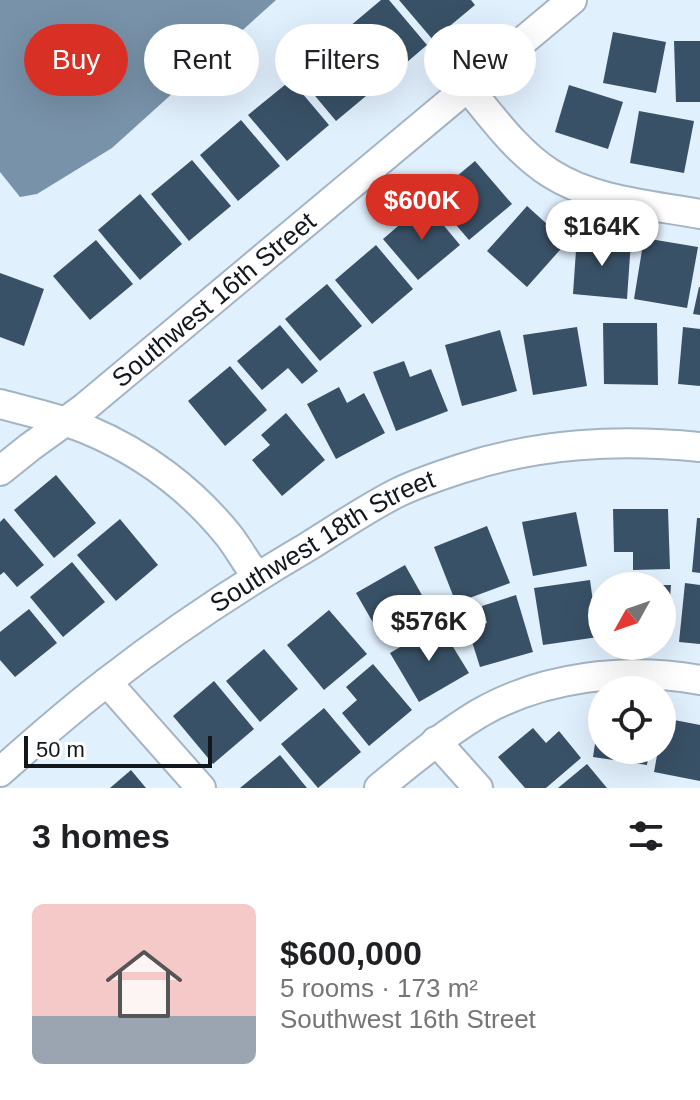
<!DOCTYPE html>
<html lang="en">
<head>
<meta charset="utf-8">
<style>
	body { margin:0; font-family:Helvetica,sans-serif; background:#f2f2f2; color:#202124; height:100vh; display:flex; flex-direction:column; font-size:30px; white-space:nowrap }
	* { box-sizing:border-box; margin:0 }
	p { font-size:26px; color:#757577 }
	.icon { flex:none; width:44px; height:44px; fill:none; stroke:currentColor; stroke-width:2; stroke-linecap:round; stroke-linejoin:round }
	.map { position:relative; height:788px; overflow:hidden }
	.drawer { display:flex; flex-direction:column; background:#fff; flex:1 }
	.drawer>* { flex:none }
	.banner { position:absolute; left:24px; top:24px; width:652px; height:72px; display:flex; gap:16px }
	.needle { width:52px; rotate:230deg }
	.fabs { position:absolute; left:588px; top:572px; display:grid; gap:16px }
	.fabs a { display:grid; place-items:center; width:88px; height:88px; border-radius:50%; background:#fff; box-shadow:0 8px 32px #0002; font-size:40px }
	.scale { position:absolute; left:24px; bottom:20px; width:188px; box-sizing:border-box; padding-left:8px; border:4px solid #11171d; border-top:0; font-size:22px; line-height:28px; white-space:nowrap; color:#11171d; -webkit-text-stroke:6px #fff; paint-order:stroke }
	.price { position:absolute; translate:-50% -68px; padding:0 18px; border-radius:28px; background:#fff; color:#222; font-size:26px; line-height:52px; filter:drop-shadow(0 2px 4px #0008) }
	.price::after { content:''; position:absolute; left:50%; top:48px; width:24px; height:18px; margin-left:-12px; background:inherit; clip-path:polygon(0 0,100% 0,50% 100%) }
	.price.on { background:#d93025; color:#fff }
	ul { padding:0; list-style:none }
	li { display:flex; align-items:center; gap:24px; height:200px; padding:0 32px }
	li+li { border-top:2px solid #e0e0e0 }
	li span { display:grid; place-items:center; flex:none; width:224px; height:160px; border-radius:12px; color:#555 }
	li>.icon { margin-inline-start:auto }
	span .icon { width:96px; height:96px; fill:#fffc; stroke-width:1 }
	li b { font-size:34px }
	h2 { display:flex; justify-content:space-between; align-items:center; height:96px; padding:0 32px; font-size:34px }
	.pill { padding:0 28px; border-radius:36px; background:#fff; box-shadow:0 8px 32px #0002; font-size:28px; line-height:72px }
	.pill.on { background:#d93025; color:#fff }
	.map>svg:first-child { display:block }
	.water { fill:#7892a9 }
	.building { fill:#395166 }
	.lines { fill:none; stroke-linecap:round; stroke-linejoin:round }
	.minor-casing { stroke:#a3b4c4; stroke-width:32 }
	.minor { stroke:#fff; stroke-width:28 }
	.labels { text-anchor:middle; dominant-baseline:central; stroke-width:8; stroke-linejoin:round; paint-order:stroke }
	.street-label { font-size:26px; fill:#11171d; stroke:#fff }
</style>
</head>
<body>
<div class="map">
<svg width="700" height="788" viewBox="0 0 700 788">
	<rect width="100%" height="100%" fill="#e1f0fd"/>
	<path class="water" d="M 0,0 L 276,0 L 112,148 L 37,194 L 20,197 L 0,172 Z"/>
	<g class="building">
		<path d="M 381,0 L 389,0 L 427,45 L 385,81 L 343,32 Z"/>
		<path d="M 399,0 L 471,0 L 475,5 L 433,40 Z"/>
		<path d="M 613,32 L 666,42 L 656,93 L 603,83 Z"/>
		<path d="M 674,41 L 700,41 L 700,102 L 676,102 Z"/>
		<path d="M 323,50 L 335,64 L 350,51 L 378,86 L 336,121 L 296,73 Z"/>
		<path d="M 291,80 L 329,125 L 287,161 L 248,115 Z"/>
		<path d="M 569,85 L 623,102 L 608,149 L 555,132 Z"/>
		<path d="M 639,111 L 694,121 L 684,173 L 630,163 Z"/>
		<path d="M 241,120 L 280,166 L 238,201 L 200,155 Z"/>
		<path d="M 192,160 L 231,206 L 189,241 L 151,194 Z"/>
		<path d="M 475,161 L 512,204 L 469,240 L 432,197 Z"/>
		<path d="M 140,194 L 182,244 L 140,280 L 98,230 Z"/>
		<path d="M 425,203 L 460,245 L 418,280 L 383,239 Z"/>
		<path d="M 527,206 L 567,242 L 527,287 L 487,251 Z"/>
		<path d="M 577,236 L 631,241 L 627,299 L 573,294 Z"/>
		<path d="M 644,238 L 698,247 L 687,308 L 634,299 Z"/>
		<path d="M 96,240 L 133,284 L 90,320 L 53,276 Z"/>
		<path d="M 376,245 L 413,289 L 372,324 L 335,280 Z"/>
		<path d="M 0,273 L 44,289 L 24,346 L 0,337 Z"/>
		<path d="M 327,284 L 362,326 L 320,361 L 285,319 Z"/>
		<path d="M 699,287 L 700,287 L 700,315 L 693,314 Z"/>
		<path d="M 603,323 L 657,323 L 658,385 L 604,384 Z"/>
		<path d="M 280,325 L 318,371 L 302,384 L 288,368 L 262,390 L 237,361 Z"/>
		<path d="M 577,327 L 587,386 L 533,395 L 523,335 Z"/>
		<path d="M 683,327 L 700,329 L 700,386 L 678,384 Z"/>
		<path d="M 500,330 L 517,391 L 462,406 L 445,345 Z"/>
		<path d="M 404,361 L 410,377 L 431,369 L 448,411 L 396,431 L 373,372 Z"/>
		<path d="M 230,366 L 267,410 L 225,446 L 188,401 Z"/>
		<path d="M 339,387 L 347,403 L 364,393 L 385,433 L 336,459 L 307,404 Z"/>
		<path d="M 286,413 L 325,460 L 282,496 L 252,460 L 270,445 L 261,435 Z"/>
		<path d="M 56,475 L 96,523 L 54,558 L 14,510 Z"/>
		<path d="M 613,509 L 668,509 L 670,569 L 633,570 L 633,552 L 614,552 Z"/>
		<path d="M 576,512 L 587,566 L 533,576 L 522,522 Z"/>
		<path d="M 4,518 L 44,565 L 17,587 L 4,572 L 0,575 L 0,522 Z"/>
		<path d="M 697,518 L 700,518 L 700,573 L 692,572 Z"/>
		<path d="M 120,519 L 158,565 L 116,601 L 77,555 Z"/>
		<path d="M 487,526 L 510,583 L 456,603 L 434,547 Z"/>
		<path d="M 72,562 L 105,602 L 63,637 L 30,597 Z"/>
		<path d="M 405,565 L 432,613 L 383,640 L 356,593 Z"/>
		<path d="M 590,580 L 598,637 L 543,645 L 534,588 Z"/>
		<path d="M 616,581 L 652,584 L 652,586 L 616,586 Z"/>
		<path d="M 685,583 L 700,585 L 700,644 L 679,642 Z"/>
		<path d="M 662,585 L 671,585 L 667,638 L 662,638 Z"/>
		<path d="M 516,595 L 533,652 L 480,667 L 468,629 L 487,623 L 482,606 Z"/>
		<path d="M 29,609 L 57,643 L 15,677 L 0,660 L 0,632 Z"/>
		<path d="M 329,610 L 367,654 L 324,690 L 287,645 Z"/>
		<path d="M 439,624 L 469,673 L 419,702 L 390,653 Z"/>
		<path d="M 264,649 L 298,689 L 260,722 L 226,681 Z"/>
		<path d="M 373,664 L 412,710 L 369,746 L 342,713 L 357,700 L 346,687 Z"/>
		<path d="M 214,681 L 254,729 L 213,764 L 173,716 Z"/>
		<path d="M 324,708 L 361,752 L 318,788 L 281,744 Z"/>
		<path d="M 600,711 L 602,711 L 602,750 L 649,750 L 647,765 L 593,757 Z"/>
		<path d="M 664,718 L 700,725 L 700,781 L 654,772 L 658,750 L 662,750 L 662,729 Z"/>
		<path d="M 533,728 L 546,743 L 559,731 L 581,758 L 546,788 L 525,788 L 498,757 Z"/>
		<path d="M 280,755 L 307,788 L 240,788 Z"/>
		<path d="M 587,764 L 607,788 L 558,788 Z"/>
		<path d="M 131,770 L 146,788 L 110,788 Z"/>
	</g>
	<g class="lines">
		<g class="minor-casing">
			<g id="minor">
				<path d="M 468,88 C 493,118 517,152 550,173 C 593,201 651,205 700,214"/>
				<path d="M 0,404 C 29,412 60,418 88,430 C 143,453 192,490 229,536 C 239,549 247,564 257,577"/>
				<path id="s1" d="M 0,471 L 30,447 L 84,408 L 572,0"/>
				<path d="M 107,682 L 201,788"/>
				<path d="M 436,741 L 478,788"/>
				<path id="s2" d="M 0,772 C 35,741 70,710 107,682 C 171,632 239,587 309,546 C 338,528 367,508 397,493 C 417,483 439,476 460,469 C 539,443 618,439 700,447"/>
				<path d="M 379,788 C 411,761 442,736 478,714 C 543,676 626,667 700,680"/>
			</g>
		</g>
		<use href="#minor" class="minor"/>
	</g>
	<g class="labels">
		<g class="street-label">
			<text stroke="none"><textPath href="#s1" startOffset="274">Southwest 16th Street</textPath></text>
			<text stroke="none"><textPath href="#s2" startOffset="398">Southwest 18th Street</textPath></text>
		</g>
	</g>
</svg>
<div class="fabs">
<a><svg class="needle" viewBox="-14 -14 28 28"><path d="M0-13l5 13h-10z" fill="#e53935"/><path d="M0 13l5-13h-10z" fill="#757577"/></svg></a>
<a><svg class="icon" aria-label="locate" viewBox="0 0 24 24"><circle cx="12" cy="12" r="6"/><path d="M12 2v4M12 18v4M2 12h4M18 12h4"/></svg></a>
</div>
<div class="scale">50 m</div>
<b class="price on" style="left:422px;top:242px">$600K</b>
<b class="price" style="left:602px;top:268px">$164K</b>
<b class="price" style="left:429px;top:663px">$576K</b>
<div class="banner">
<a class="pill on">Buy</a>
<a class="pill">Rent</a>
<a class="pill">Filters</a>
<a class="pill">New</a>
</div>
</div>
<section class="drawer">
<h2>3 homes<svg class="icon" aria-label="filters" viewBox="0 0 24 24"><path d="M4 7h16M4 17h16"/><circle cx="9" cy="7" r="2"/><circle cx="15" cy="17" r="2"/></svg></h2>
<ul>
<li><span style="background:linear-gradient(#f6c9c9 70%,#9aa5b1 0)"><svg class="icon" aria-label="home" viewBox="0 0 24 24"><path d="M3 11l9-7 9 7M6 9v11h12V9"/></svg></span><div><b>$600,000</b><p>5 rooms · 173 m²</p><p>Southwest 16th Street</p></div></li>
</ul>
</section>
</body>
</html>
